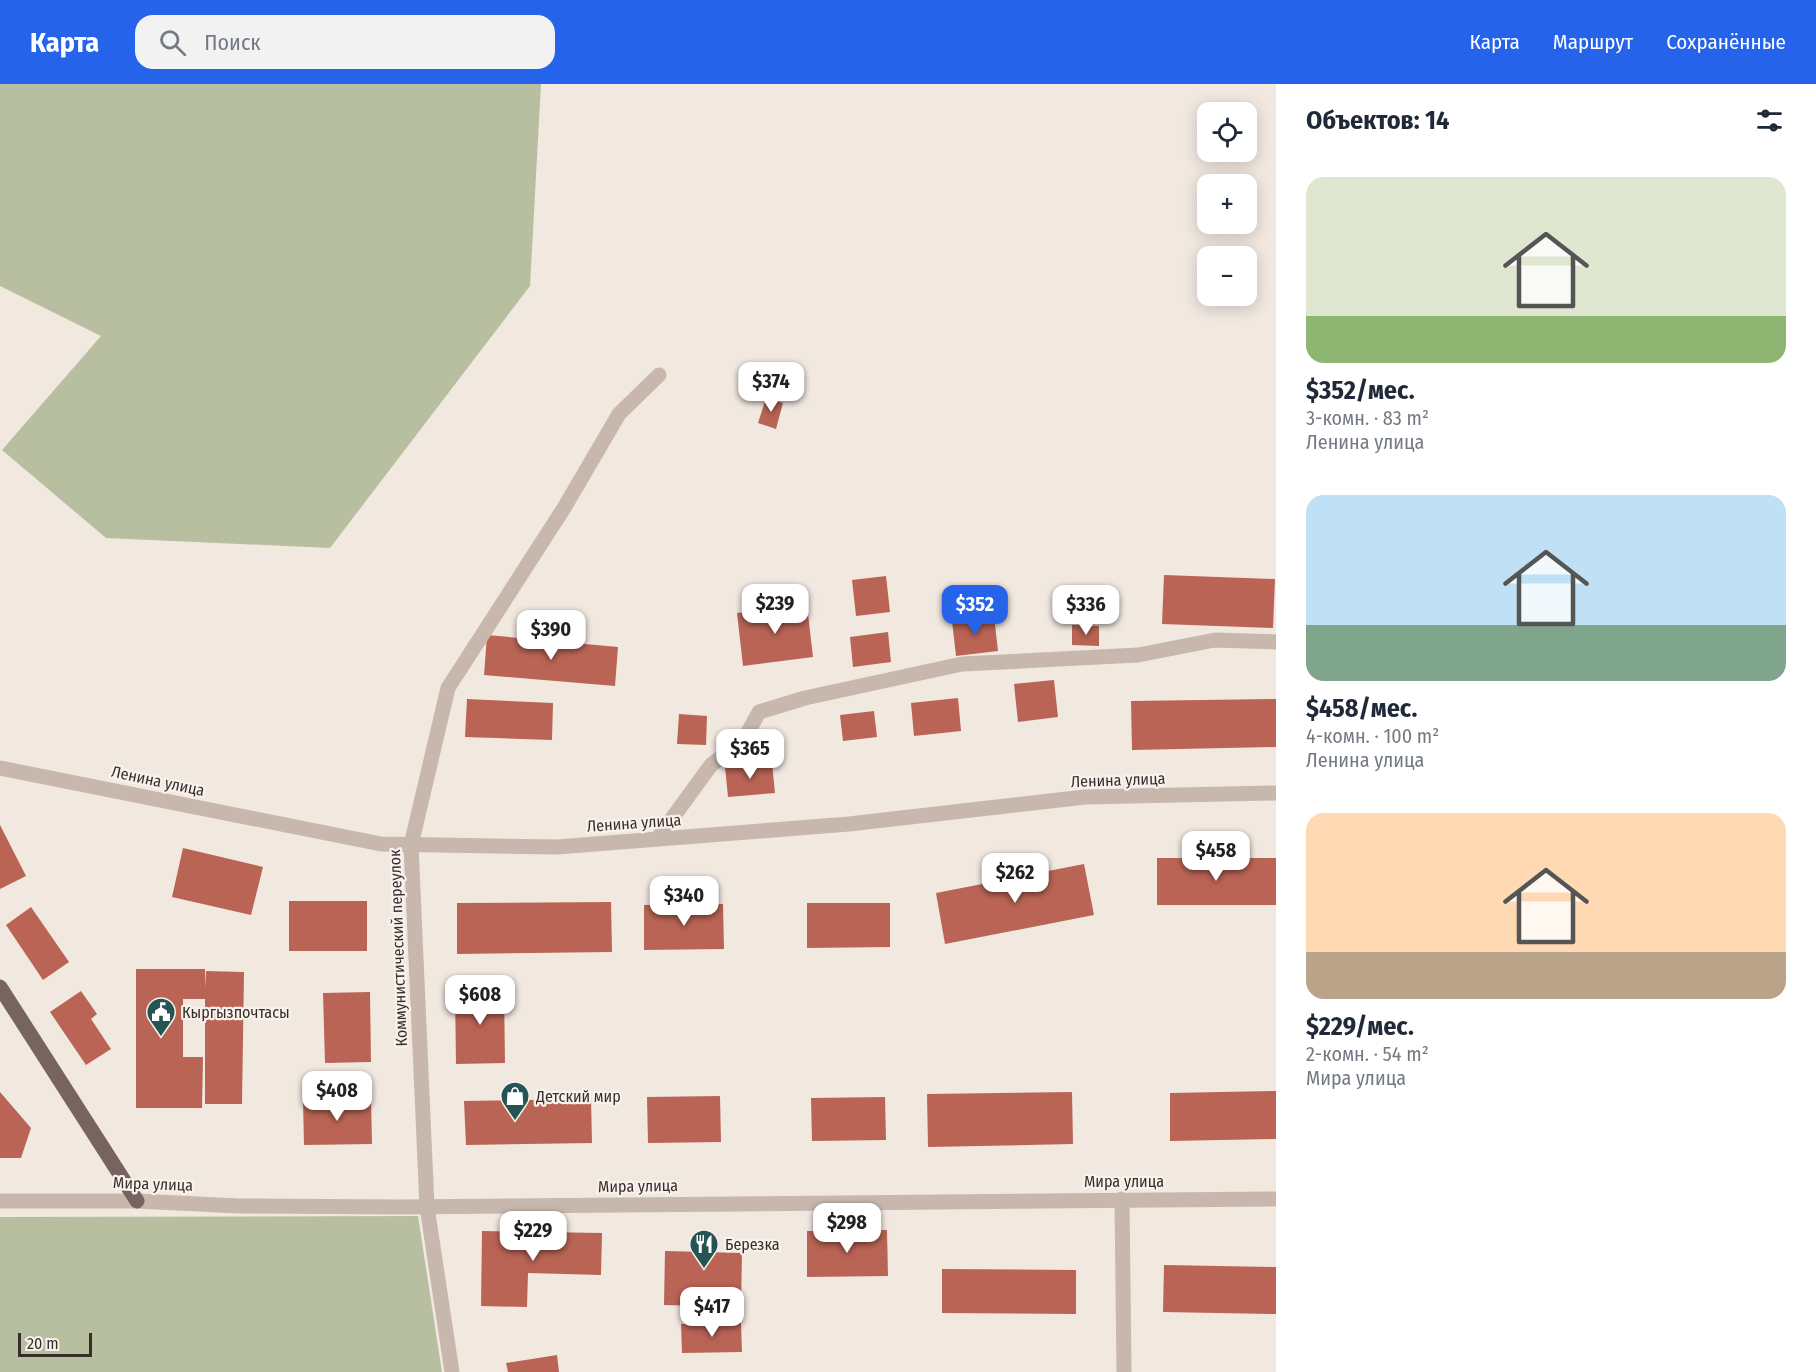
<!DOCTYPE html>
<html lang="ru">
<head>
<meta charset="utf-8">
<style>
	body { margin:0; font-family:"Fira Sans Condensed",sans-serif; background:#f2f2f3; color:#1f2937; height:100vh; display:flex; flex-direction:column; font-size:22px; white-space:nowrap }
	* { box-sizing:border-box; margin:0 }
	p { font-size:20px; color:#747a83 }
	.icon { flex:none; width:33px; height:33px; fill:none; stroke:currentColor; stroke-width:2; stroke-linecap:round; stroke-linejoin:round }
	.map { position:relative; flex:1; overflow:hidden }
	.sheet { display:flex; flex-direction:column; background:#fff; width:540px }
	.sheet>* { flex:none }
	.tools { position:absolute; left:1197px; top:18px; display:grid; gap:12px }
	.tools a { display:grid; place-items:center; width:60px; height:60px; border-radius:12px; background:#fff; box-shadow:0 3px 15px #0003; font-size:30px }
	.scale { position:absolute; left:18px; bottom:15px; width:74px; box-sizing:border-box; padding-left:6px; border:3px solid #372e2b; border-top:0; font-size:16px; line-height:21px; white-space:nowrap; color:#372e2b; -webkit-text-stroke:4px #f9f2ec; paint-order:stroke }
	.price { position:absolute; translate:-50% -51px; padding:0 14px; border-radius:12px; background:#fff; color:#222; font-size:20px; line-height:39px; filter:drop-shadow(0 2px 3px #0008) }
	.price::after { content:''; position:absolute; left:50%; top:36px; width:18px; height:14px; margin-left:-9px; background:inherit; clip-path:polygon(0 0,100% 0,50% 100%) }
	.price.on { background:#2563eb; color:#fff }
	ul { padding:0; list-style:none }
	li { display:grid; align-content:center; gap:12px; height:318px; padding:0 30px }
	li span { display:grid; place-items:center; height:186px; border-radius:18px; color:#555 }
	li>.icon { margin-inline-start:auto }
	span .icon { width:108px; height:108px; fill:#fffc; stroke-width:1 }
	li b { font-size:26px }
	h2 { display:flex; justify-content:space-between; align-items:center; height:72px; padding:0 30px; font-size:26px }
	header { display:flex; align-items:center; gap:36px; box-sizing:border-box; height:84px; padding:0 30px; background:#2563eb; color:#fff }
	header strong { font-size:28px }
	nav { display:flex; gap:33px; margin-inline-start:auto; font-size:21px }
	.search { width:420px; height:54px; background:#f2f2f3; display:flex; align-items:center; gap:15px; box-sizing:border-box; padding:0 21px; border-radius:18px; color:#747a83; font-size:22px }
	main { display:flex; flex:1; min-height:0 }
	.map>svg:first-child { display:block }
	.green { fill:#b8bfa1 }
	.building { fill:#ba6455 }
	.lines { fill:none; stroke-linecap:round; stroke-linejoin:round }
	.minor { stroke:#c8b7ad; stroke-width:15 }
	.major { stroke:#77645e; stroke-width:15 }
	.labels { text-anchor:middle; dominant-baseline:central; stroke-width:4.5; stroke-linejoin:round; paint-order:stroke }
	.street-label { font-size:16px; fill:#372e2b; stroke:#f9f2ec }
	.poi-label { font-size:16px; fill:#372e2b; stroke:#f9f2ec; text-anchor:start }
</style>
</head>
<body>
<header>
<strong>Карта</strong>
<div class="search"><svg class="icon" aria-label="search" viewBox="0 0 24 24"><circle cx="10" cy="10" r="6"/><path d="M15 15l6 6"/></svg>Поиск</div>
<nav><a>Карта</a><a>Маршрут</a><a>Сохранённые</a></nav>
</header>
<main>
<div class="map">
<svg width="1276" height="1288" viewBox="0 0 1276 1288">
	<rect width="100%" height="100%" fill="#f1e8e0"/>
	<g class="green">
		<path d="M 0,0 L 541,0 L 530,202 L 330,464 L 106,454 L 2,366 L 101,252 L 0,202 Z"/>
		<path d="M 418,1132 L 442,1288 L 0,1288 L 0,1133 Z"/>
	</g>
	<g class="building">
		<path d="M 766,314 L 783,319 L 776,345 L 758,339 Z"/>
		<path d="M 1164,491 L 1275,495 L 1273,544 L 1162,540 Z"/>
		<path d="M 886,492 L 890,528 L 856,532 L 852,496 Z"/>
		<path d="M 807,521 L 813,573 L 743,582 L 737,529 Z"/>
		<path d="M 994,532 L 998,567 L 956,572 L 952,537 Z"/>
		<path d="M 1072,541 L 1099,542 L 1099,562 L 1072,561 Z"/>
		<path d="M 888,548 L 891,578 L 853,583 L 850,553 Z"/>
		<path d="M 487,551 L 618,563 L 615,602 L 484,591 Z"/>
		<path d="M 1054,596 L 1058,633 L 1018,638 L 1014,600 Z"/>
		<path d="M 958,614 L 961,647 L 914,652 L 911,619 Z"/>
		<path d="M 467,615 L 553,619 L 552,656 L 465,653 Z"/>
		<path d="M 1276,615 L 1276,663 L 1132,666 L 1131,617 Z"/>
		<path d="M 874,627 L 877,653 L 843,657 L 840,631 Z"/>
		<path d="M 679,630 L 707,632 L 706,661 L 677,660 Z"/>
		<path d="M 772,679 L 775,709 L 728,713 L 725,683 Z"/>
		<path d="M 0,741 L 26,792 L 0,805 Z"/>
		<path d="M 183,764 L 263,783 L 251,831 L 172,813 Z"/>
		<rect x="1157" y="774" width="119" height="47"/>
		<path d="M 1084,780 L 1094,831 L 945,860 L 936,809 Z"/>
		<rect x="289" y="817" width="78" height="50"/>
		<path d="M 611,818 L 612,868 L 457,870 L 457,819 Z"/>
		<path d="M 807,819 L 890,819 L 890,863 L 807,864 Z"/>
		<path d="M 723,820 L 724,865 L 644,866 L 644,821 Z"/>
		<path d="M 31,823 L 69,878 L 43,896 L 6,841 Z"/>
		<path d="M 136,885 L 205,885 L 205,904 L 206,887 L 244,888 L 242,1020 L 205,1020 L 205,915 L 183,915 L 183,973 L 203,973 L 202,1024 L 136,1024 Z"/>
		<path d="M 504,905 L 505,979 L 456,980 L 455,906 Z"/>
		<path d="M 81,907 L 97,930 L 91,935 L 111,965 L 86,981 L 50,928 Z"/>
		<path d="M 370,908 L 371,978 L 325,979 L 323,909 Z"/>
		<path d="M 1276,1007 L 1276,1055 L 1170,1057 L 1170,1009 Z"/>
		<path d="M 0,1008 L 31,1044 L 21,1074 L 0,1074 Z"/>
		<path d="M 1072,1008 L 1073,1060 L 928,1063 L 927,1010 Z"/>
		<path d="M 720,1012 L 721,1058 L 648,1059 L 647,1013 Z"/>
		<path d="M 885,1013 L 886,1056 L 812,1057 L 811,1014 Z"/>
		<path d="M 371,1015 L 372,1060 L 304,1061 L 303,1016 Z"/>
		<path d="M 591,1015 L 592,1059 L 466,1061 L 464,1017 Z"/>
		<path d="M 887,1146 L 888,1192 L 807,1193 L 807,1147 Z"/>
		<path d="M 482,1147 L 602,1149 L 601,1191 L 528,1189 L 527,1223 L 481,1222 Z"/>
		<path d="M 665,1167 L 742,1169 L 741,1223 L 664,1221 Z"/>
		<path d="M 1164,1181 L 1276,1183 L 1276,1230 L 1163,1228 Z"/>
		<path d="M 942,1185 L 1076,1186 L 1076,1230 L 942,1229 Z"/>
		<path d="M 741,1239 L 742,1268 L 682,1269 L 681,1240 Z"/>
		<path d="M 557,1271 L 559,1288 L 508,1288 L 506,1279 Z"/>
	</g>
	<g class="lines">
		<g class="minor">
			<path d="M 0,684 L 381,760 L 557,763 L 849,740 L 1085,713 L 1276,709"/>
			<path d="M 657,755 L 711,681 L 743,657 L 759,628 L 805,614 L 962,580 L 1138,571 L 1215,556 L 1276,558"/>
			<path d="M 1122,1115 L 1124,1288"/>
			<path d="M 0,1117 L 137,1117 L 239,1122 L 400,1123 L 1276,1115"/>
			<path d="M 452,1288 L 427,1123 L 411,761 L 448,604 L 564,424 L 619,330 L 659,291"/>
		</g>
		<path class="major" d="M 0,903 L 137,1117"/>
	</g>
	<defs>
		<g id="civic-pin" transform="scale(1.5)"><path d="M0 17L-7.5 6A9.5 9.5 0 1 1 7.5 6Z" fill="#245554" stroke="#f9f2ec"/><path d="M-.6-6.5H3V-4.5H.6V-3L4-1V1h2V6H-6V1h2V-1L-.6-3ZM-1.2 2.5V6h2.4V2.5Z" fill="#fff"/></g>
		<g id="shop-pin" transform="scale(1.5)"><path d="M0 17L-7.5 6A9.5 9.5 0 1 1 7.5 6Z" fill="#245554" stroke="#f9f2ec"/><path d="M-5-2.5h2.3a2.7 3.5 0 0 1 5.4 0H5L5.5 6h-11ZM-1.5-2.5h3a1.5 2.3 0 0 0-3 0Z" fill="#fff"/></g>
		<g id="restaurant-pin" transform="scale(1.5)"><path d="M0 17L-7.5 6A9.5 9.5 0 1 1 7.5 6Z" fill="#245554" stroke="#f9f2ec"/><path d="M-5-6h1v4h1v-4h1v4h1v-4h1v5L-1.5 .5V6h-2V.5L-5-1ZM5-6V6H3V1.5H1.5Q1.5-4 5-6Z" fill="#fff"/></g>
	</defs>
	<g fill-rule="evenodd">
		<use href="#civic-pin" x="161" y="928"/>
		<use href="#shop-pin" x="515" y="1012"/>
		<use href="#restaurant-pin" x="704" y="1160"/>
	</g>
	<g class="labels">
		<g class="street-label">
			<text transform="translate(1118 696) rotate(-2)">Ленина улица</text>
			<text transform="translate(158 697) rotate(12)">Ленина улица</text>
			<text transform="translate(634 739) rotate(-4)">Ленина улица</text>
			<text transform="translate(398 864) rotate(-92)">Коммунистический переулок</text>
			<text x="1124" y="1097">Мира улица</text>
			<text transform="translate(153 1100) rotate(2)">Мира улица</text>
			<text transform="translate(638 1102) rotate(-1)">Мира улица</text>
		</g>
		<g class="poi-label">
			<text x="182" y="928">Кыргызпочтасы</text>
			<text x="536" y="1012">Детский мир</text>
			<text x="725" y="1160">Березка</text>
		</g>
	</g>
</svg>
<div class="tools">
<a><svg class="icon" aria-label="locate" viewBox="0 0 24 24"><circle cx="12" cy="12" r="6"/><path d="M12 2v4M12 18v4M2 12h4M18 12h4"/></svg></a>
<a>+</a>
<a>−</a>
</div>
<div class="scale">20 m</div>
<b class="price" style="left:771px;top:329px">$374</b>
<b class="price" style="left:775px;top:551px">$239</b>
<b class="price on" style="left:975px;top:552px">$352</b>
<b class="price" style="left:1086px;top:552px">$336</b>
<b class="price" style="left:551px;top:577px">$390</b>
<b class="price" style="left:750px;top:696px">$365</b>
<b class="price" style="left:1216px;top:798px">$458</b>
<b class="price" style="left:1015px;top:820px">$262</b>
<b class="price" style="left:684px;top:843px">$340</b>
<b class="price" style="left:480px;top:942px">$608</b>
<b class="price" style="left:337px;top:1038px">$408</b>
<b class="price" style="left:847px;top:1170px">$298</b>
<b class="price" style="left:533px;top:1178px">$229</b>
<b class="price" style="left:712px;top:1254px">$417</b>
</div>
<section class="sheet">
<h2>Объектов: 14<svg class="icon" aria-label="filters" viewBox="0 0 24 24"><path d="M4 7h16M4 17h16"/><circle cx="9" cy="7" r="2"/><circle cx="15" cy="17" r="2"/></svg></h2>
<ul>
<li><span style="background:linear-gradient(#dfe7d0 75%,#8fb573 0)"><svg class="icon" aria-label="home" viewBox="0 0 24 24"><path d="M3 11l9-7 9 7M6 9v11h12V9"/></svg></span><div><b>$352/мес.</b><p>3-комн. · 83 m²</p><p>Ленина улица</p></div></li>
<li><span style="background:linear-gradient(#bfe0f5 70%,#7fa58c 0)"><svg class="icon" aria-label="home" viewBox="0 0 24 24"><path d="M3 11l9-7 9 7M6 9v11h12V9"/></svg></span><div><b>$458/мес.</b><p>4-комн. · 100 m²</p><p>Ленина улица</p></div></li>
<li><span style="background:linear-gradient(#ffd9b3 75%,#b9a48a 0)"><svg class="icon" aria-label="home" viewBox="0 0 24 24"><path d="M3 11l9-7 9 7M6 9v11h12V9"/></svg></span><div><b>$229/мес.</b><p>2-комн. · 54 m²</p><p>Мира улица</p></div></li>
</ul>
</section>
</main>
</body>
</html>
